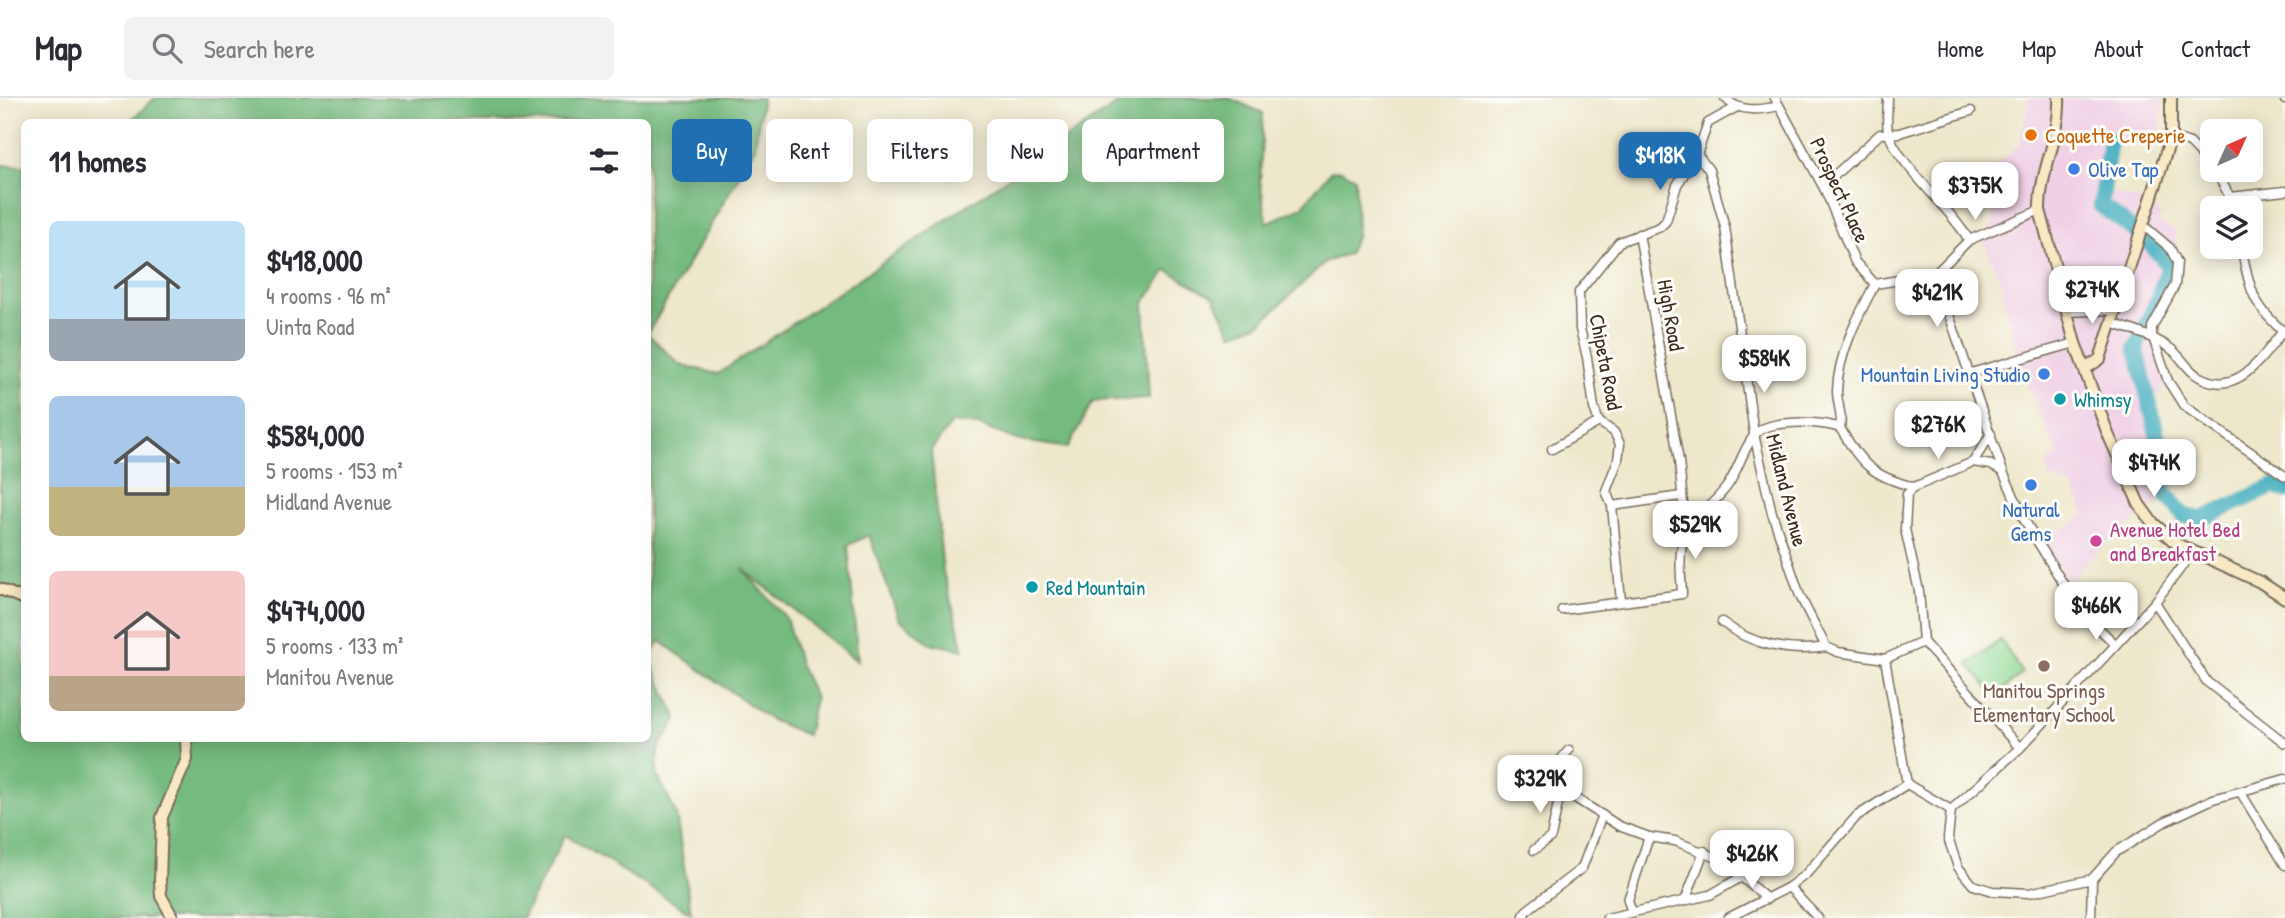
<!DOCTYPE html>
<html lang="en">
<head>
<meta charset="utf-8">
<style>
	body { margin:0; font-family:"Patrick Hand",sans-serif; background:#f2f2f3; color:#2b2b33; height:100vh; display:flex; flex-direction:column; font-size:26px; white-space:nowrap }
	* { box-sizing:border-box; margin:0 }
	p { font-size:23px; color:#7c7c81 }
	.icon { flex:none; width:38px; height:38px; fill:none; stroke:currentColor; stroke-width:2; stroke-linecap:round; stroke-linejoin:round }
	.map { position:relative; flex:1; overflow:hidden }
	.drawer { position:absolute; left:21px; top:21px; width:630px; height:623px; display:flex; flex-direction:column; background:#fff; border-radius:10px; box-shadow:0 4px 18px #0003 }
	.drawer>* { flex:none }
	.banner { position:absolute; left:672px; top:21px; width:665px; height:63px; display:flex; gap:14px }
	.needle { width:46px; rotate:45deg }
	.fabs { position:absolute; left:2200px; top:21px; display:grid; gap:14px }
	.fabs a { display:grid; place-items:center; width:63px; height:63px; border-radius:10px; background:#fff; box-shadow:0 4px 18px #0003; font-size:35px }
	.price { position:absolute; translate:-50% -60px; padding:0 16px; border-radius:14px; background:#fff; color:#222; font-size:23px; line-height:46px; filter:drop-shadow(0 2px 4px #0008) }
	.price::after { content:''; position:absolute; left:50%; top:42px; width:21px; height:16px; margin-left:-10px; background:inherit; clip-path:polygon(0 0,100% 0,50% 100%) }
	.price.current { background:#1f6fb2; color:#fff }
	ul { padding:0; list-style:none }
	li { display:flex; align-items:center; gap:21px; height:175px; padding:0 28px }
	li span { display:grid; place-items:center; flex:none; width:196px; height:140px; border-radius:10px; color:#555 }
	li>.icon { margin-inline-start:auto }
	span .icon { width:84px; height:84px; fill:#fffc; stroke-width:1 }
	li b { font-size:30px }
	h2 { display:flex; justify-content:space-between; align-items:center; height:84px; padding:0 28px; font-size:30px }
	.pill { padding:0 24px; border-radius:10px; background:#fff; box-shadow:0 4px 18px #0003; font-size:24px; line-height:63px }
	.pill.current { background:#1f6fb2; color:#fff }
	header { display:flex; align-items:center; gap:42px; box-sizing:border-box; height:98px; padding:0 35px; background:#fff; border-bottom:2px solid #e1e1e2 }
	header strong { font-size:33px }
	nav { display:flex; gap:38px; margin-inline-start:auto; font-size:24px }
	.search { width:490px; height:63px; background:#f2f2f3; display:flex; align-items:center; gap:18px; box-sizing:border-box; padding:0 24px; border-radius:10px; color:#7c7c81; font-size:26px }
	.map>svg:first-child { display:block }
	.built { fill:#f0d0e5 }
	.green { fill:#91da95; stroke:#66825a; stroke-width:2 }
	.forest { fill:#74ba7e; stroke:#58724e; stroke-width:2 }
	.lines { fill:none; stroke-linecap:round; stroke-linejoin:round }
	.river { stroke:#40acbe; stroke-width:16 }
	.street-casing { stroke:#796c5b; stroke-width:11 }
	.secondary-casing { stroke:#796c5b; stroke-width:14 }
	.street { stroke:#fff; stroke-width:8 }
	.secondary { stroke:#f8e8c3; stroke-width:10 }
	.food-dot { fill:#e8710a; stroke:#fdfcf7; stroke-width:2.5 }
	.shop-dot { fill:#3f7fe0; stroke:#fdfcf7; stroke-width:2.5 }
	.culture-dot { fill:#0f9aa8; stroke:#fdfcf7; stroke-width:2.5 }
	.hotel-dot { fill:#d1479c; stroke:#fdfcf7; stroke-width:2.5 }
	.education-dot { fill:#8d6e63; stroke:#fdfcf7; stroke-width:2.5 }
	.labels { text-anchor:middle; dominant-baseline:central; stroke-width:6; stroke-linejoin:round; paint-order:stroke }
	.food-label { font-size:21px; fill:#c56008; stroke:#fdfcf7; text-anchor:start }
	.shop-label { font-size:21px; fill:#366cbe; stroke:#fdfcf7; text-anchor:start }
	.street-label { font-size:21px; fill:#3b2a1e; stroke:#fdfcf7 }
	.culture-label { font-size:21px; fill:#0d838f; stroke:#fdfcf7; text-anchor:start }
	.hotel-label { font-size:21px; fill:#b23c85; stroke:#fdfcf7; text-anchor:start }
	.education-label { font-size:21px; fill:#785e54; stroke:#fdfcf7 }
</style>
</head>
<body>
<header>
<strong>Map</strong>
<div class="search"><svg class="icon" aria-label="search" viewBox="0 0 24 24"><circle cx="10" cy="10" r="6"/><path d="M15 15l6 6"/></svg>Search here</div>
<nav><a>Home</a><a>Map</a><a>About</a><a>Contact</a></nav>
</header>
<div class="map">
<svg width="2285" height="820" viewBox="0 0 2285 820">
	<rect width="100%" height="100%" fill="#fdfcf7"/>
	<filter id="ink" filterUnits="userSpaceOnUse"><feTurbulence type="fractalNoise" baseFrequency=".0143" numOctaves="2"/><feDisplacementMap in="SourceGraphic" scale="14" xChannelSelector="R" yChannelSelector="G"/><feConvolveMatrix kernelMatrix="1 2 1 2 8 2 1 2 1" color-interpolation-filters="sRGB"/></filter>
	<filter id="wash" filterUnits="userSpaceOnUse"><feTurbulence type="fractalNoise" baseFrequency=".00686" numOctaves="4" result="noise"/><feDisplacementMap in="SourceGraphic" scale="28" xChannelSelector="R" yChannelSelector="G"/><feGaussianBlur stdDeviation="1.57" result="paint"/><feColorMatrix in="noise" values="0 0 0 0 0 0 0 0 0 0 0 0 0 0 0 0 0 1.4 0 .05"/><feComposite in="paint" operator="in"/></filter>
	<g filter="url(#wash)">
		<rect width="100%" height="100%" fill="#ede7cb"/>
		<path class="built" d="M 2029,0 L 2163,0 L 2160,38 L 2115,41 L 2107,93 L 2144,104 L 2161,115 L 2158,125 L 2175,131 L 2177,171 L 2175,187 L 2152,228 L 2168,283 L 2155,302 L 2179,386 L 2094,457 L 2069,483 L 2043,445 L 2085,417 L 2072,388 L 2050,380 L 2045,366 L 2058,357 L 2025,282 L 2004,206 L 2002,185 L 1984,145 L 1994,120 L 1973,89 L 2020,45 Z"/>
		<path class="green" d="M 2001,542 L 2022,575 L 2000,595 L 1990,592 L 1968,566 Z"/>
		<g class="forest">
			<path d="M 155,0 L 762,0 L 755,50 L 648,235 L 648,24 L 129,24 Z"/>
			<path d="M 1126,0 L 1229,0 L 1263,15 L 1260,83 L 1267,125 L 1302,109 L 1331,73 L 1341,72 L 1355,80 L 1357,137 L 1348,156 L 1325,164 L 1261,225 L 1232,236 L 1214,199 L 1167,172 L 1144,205 L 1149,300 L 1093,303 L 1068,350 L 1017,342 L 978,327 L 953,324 L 931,352 L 943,474 L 964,552 L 930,545 L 899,521 L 869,437 L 848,447 L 858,564 L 742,470 L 786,520 L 800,568 L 815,600 L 807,637 L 771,622 L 660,543 L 649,559 L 677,621 L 658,651 L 657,676 L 676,716 L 691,815 L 565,737 L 522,820 L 0,820 L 0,67 L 24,68 L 24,640 L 648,640 L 648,236 L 680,267 L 718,276 Z"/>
		</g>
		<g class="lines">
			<path class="river" d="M 2110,41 L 2101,108 L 2146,141 L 2169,168 L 2157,203 L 2136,249 L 2160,349 L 2163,392 L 2184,418 L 2202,421 L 2274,388 L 2285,393"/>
		</g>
	</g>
	<g filter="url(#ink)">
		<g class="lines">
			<g class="street-casing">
				<g id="street">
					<path d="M 1725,0 C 1739,15 1761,12 1779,8"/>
					<path d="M 1775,0 L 1825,92 L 1855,164 L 1875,186"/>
					<path d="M 1888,0 C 1888,10 1886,23 1888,33 C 1896,65 1950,109 1969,142"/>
					<path d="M 2284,0 L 2285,2"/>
					<path d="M 2171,39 L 2190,45 L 2212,68"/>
					<path d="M 1697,56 L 1709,72 L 1725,129 L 1754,336 L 1772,415 L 1800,498 L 1826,549 L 1838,554 L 1885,561"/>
					<path d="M 2215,72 L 2230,99 L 2233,110"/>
					<path d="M 1825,92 L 1836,76 L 1880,36 L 1899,35 L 1971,13"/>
					<path d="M 2230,99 L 2285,93"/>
					<path d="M 2144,128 L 2170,150 L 2177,164 L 2175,187 L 2152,229 L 2152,237 L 2168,283 L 2184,308 L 2285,378"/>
					<path d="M 1639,136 L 1679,363 L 1684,415 L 1691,427"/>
					<path d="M 2241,149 C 2251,192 2250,205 2285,235"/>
					<path d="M 1935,176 L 2003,374 L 2025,423 L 2078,510 L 2114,545"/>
					<path d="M 1875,186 C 1858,218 1838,256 1837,293 C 1837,306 1843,317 1840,330 C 1862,367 1872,378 1914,389 L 1907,396 L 1905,431 L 1919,493 L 1923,544 L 2020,650"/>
					<path d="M 1875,186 L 1935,176 L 1969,142 L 2040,112"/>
					<path d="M 2066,214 L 2115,212"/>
					<path d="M 2112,225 C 2131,232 2154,238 2171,251 C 2181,258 2187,272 2198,278 C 2237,301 2262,259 2283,233"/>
					<path d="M 1971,275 L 2075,245"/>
					<path d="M 1552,351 L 1599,324"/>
					<path d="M 1973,364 L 1991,367 L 2003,374"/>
					<path d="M 1914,389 L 1973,364 L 1991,336"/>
					<path d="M 1612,408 L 1681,398"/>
					<path d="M 1621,503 L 1612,408 L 1606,393 L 1618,362 L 1620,346 L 1614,334 L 1599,324 L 1594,310 L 1587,259 L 1580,231 L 1579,194 L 1619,144 L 1660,129 L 1666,123 L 1677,87 L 1697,56 L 1708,25 L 1737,9"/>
					<path d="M 2155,504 L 2207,584 L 2285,645"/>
					<path d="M 1562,512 L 1682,496 C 1681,474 1676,445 1691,427 C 1702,413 1717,403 1728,387 C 1738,372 1742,354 1753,339 C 1765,320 1821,323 1840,330"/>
					<path d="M 1722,524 C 1751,547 1790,555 1826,549"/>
					<path d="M 1885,561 L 1907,686"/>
					<path d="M 1885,561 L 1923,544"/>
					<path d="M 1569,652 L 1555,668 L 1561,691 L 1619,728 L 1649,739 L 1675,743 L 1722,762 L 1767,801"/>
					<path d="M 2241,695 L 2285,767"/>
					<path d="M 1951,712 L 1948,740 L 1958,769 L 1973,787 L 1993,793 L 2029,795 L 2092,781 L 2116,754 L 2164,724 L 2213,701 L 2285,681"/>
					<path d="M 1951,712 L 2020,650 L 2064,603 L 2155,504 L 2192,455"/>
					<path d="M 1534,752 L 1551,739 L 1561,691"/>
					<path d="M 1789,789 L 1818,820"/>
					<path d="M 1685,803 L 1704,753"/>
					<path d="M 1632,815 L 1628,802 L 1649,739"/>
					<path d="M 1523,820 L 1526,813 L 1582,770 L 1602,717"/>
					<path d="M 1607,820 L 1710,797 L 1743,778"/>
					<path d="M 1728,820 L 1789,789 L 1806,776 L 1857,718 L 1907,686 L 1951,712"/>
					<path d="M 2091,820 L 2092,781"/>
				</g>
			</g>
			<g class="secondary-casing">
				<g id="secondary">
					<path d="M 2059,0 C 2061,39 2039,74 2040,112 L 2075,245 L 2108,336 L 2139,406 L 2152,424 L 2177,446 L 2260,484 L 2285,500"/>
					<path d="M 2085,271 L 2100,261 L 2171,39 L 2171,0"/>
					<path d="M 0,491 L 24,501"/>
					<path d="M 173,820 L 161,798 L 160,783 L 162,719 L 187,661 L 186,640"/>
				</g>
			</g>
			<use href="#street" class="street"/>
			<use href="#secondary" class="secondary"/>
		</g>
	</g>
	<circle class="food-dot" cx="2031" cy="37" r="7"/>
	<g class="shop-dot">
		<circle cx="2074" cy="71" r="7"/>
		<circle cx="2044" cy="276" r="7"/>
		<circle cx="2031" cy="387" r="7"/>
	</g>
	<g class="culture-dot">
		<circle cx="2060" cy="301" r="7"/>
		<circle cx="1032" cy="489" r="7"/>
	</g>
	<circle class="hotel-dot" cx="2096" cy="443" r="7"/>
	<circle class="education-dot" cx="2044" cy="568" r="7"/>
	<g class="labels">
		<g class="food-label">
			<text x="2045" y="37">Coquette Creperie</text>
		</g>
		<g class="shop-label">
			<text x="2088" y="71">Olive Tap</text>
			<text x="2030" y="276" text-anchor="end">Mountain Living Studio</text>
			<text x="2031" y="411" text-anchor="middle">Natural<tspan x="2031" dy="24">Gems</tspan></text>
		</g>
		<g class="street-label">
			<text transform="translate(1840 92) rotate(65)">Prospect Place</text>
			<text transform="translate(1671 217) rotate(80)">High Road</text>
			<text transform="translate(1606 264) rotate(79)">Chipeta Road</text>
			<text transform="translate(1787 392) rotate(76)">Midland Avenue</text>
		</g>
		<g class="culture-label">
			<text x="2074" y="301">Whimsy</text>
			<text x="1046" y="489">Red Mountain</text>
		</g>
		<g class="hotel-label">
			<text x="2110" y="431">Avenue Hotel Bed<tspan x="2110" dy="24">and Breakfast</tspan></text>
		</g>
		<g class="education-label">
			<text x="2044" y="592">Manitou Springs<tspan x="2044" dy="24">Elementary School</tspan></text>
		</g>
	</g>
</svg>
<div class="fabs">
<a><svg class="needle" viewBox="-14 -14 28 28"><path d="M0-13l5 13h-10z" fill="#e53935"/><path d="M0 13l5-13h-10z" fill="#7c7c81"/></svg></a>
<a><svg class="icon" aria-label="layers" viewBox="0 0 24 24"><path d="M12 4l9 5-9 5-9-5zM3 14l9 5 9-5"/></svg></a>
</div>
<b class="price current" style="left:1660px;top:94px">$418K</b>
<b class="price" style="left:1975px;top:124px">$375K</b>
<b class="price" style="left:2092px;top:228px">$274K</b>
<b class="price" style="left:1937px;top:231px">$421K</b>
<b class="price" style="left:1764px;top:297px">$584K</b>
<b class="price" style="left:1938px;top:363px">$276K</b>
<b class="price" style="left:2154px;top:401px">$474K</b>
<b class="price" style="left:1695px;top:463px">$529K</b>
<b class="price" style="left:2096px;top:544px">$466K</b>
<b class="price" style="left:1540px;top:717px">$329K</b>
<b class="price" style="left:1752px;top:792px">$426K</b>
<div class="banner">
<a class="pill current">Buy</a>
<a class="pill">Rent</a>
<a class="pill">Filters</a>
<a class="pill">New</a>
<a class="pill">Apartment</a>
</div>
<section class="drawer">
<h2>11 homes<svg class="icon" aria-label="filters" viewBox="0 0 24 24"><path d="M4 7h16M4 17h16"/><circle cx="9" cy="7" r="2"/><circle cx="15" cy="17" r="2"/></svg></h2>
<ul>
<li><span style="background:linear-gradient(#bfe0f5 70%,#9aa5b1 0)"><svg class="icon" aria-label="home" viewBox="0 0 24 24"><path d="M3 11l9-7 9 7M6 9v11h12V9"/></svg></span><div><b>$418,000</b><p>4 rooms · 96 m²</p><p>Uinta Road</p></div></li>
<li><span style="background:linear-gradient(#a9c7e8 65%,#c2b280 0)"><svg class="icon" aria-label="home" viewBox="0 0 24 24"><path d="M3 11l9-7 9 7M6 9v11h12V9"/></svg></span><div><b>$584,000</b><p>5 rooms · 153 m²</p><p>Midland Avenue</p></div></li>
<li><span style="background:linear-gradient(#f6c9c9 75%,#b9a48a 0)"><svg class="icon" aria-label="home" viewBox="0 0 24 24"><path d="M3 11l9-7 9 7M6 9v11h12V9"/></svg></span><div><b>$474,000</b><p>5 rooms · 133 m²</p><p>Manitou Avenue</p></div></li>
</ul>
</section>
</div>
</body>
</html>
